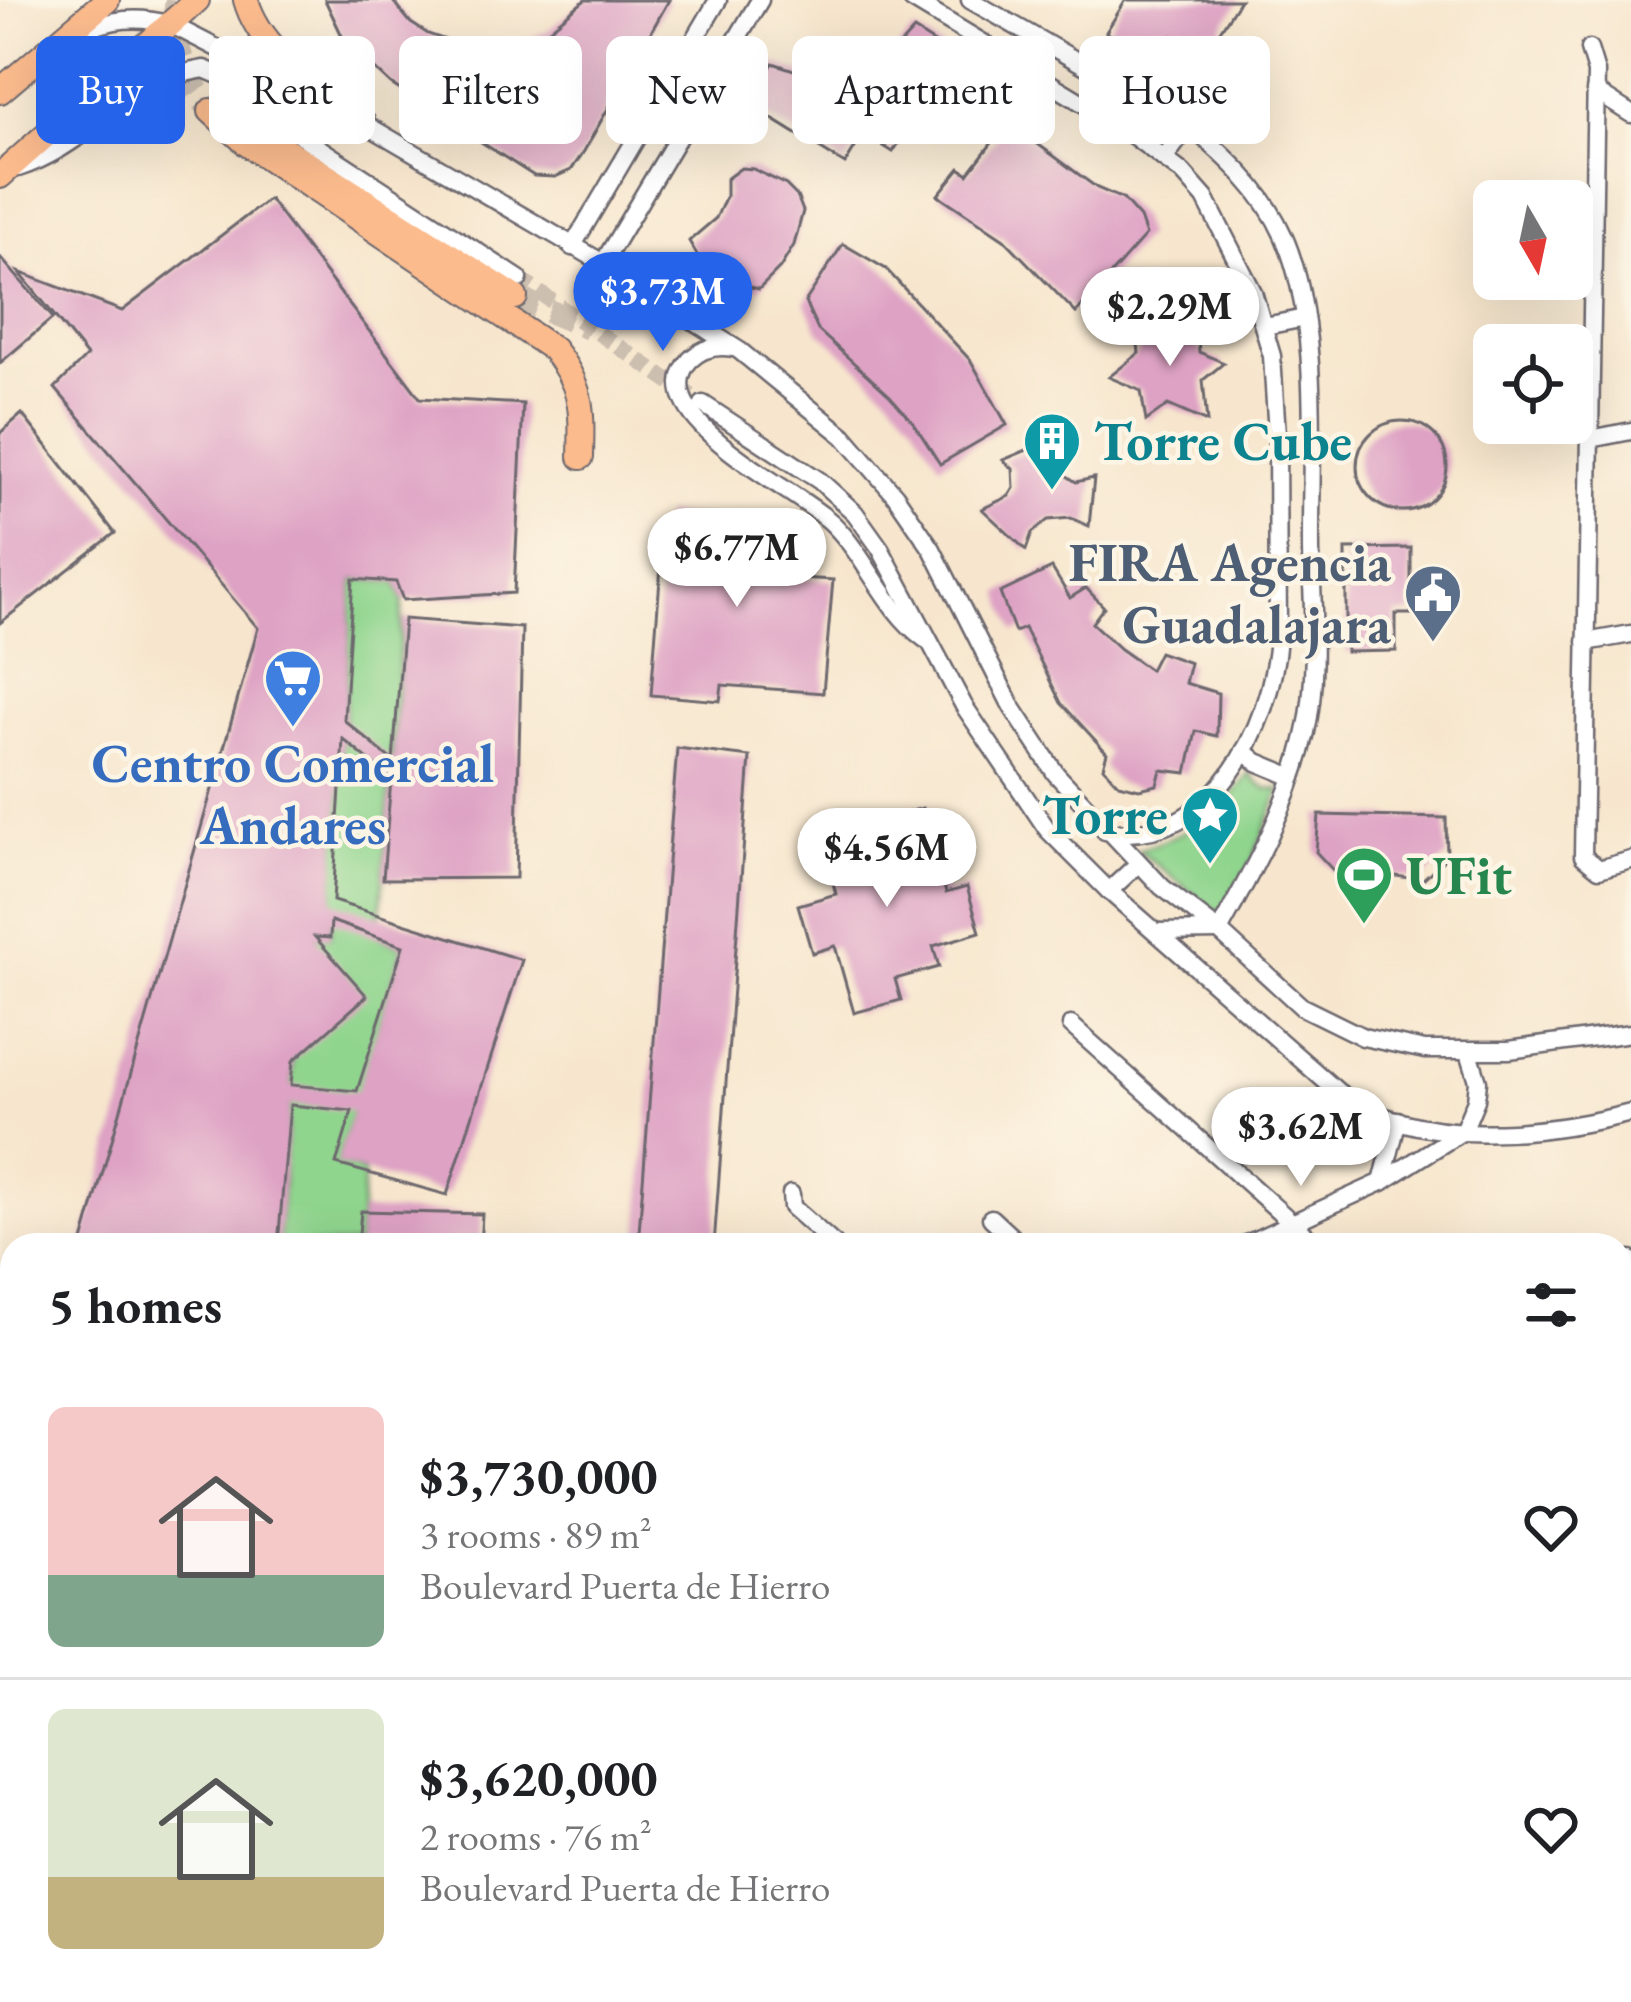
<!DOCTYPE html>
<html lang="en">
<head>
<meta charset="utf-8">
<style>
	body { margin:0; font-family:"EB Garamond",serif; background:#f2f2f2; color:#202124; height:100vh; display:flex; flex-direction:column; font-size:45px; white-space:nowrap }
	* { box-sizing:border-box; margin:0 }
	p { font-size:39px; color:#757577 }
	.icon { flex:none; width:66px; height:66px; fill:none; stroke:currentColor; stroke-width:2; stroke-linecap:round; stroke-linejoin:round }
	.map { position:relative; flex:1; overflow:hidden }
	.details { position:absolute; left:0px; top:1233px; width:1632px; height:771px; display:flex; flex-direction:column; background:#fff; border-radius:36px 36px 0 0; box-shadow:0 12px 48px #0002 }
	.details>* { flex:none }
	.banner { position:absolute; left:36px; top:36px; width:1560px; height:108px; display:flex; gap:24px }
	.needle { width:78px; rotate:171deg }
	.buttons { position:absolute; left:1473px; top:180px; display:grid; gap:24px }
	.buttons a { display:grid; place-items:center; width:120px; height:120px; border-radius:18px; background:#fff; box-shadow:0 12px 48px #0002; font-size:60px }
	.price { position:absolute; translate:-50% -102px; padding:0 27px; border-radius:42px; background:#fff; color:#222; font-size:39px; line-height:78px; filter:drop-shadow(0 3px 6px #0008) }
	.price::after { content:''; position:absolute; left:50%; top:72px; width:36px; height:27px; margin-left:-18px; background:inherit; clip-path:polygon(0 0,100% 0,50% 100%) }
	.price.current { background:#2563eb; color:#fff }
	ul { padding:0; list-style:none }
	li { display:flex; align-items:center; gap:36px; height:300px; padding:0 48px }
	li+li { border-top:3px solid #e0e0e0 }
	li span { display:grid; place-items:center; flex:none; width:336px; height:240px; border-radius:18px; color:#555 }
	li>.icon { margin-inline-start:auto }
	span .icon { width:144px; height:144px; fill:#fffc; stroke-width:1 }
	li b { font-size:51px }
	h2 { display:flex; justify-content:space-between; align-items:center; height:144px; padding:0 48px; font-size:51px }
	.chip { padding:0 42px; border-radius:18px; background:#fff; box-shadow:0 12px 48px #0002; font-size:42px; line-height:108px }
	.chip.current { background:#2563eb; color:#fff }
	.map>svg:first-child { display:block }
	.green { fill:#90d58e; stroke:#597c64; stroke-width:3 }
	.building { fill:#dea2c4; fill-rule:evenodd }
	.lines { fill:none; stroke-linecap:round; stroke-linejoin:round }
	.street-tunnel { stroke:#ccbfb0; stroke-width:16; stroke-dasharray:16 8; stroke-linecap:butt }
	.primary-tunnel { stroke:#ccbfb0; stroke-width:24; stroke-dasharray:24 12; stroke-linecap:butt }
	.street-casing { stroke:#6d676e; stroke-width:21 }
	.primary-casing { stroke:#6d676e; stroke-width:28 }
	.street { stroke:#fff; stroke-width:16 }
	.primary { stroke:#fbbb8d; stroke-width:24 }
	.labels { text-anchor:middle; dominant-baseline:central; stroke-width:9; stroke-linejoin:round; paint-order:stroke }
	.culture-label { font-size:54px; font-weight:bold; fill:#0d838f; stroke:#fcf5e5; text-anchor:start }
	.service-label { font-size:54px; font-weight:bold; fill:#4e5e75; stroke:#fcf5e5; text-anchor:end }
	.shop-label { font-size:54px; font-weight:bold; fill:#366cbe; stroke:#fcf5e5 }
	.leisure-label { font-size:54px; font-weight:bold; fill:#27864d; stroke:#fcf5e5; text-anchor:start }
</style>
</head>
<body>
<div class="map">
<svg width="1631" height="2002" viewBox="0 0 1631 2002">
	<rect width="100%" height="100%" fill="#fcf5e5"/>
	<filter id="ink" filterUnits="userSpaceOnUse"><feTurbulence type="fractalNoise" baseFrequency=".00833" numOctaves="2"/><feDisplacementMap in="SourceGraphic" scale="24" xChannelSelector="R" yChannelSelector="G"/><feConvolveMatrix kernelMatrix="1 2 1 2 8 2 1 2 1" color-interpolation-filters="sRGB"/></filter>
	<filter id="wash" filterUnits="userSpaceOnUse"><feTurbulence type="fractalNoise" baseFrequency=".004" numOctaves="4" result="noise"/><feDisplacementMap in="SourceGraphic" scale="48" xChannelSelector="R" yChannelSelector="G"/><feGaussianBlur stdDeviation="2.7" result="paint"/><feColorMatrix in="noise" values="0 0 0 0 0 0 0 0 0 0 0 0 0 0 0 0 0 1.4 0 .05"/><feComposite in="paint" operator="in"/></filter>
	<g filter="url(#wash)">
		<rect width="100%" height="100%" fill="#f7e6cd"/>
		<g class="green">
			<path d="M 353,579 L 396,582 L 403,600 L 379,937 L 403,946 L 337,1163 L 364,1172 L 358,1245 L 278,1245 L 303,936 L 330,937 Z"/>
			<path d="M 1250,773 C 1258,787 1266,790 1281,789 L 1252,861 L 1221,916 L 1138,850 C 1186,835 1220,815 1250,773 Z"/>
		</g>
		<g id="blocks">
			<g class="building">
				<path d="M 325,0 L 392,0 L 411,23 L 428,34 L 466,47 L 484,49 L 512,46 L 547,31 L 585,0 L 669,0 L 583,153 L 571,170 L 555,177 L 534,176 L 391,84 L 344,40 Z"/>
				<path d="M 1126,0 L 1240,0 L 1195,69 L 1177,57 L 1185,44 L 1172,36 L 1155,63 L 1106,32 Z"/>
				<path d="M 914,30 L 955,56 L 893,152 L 869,137 L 869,130 L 860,132 L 861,138 L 845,164 L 748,104 L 773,63 L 845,87 L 851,92 L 858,91 Z"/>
				<path d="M 1008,122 L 1097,188 L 1123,199 L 1140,218 L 1146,235 L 1076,313 L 1004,239 L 938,195 L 960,168 L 968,174 Z"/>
				<path d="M 741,168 L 753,169 L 786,185 L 797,196 L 803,211 L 794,245 L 780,268 L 759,289 L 726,281 L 701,262 L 689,241 L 716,218 L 726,196 L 726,179 Z"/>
				<path d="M 269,199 L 420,398 L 523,404 L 514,593 L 403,600 L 396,582 L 353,579 L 344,720 L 393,761 L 404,619 L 522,628 L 516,878 L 383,879 L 391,779 L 343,739 L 333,901 L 522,960 L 447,1195 L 336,1164 L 352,1111 L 290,1105 L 278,1245 L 82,1245 L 258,628 L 55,388 L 87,356 L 19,272 L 122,311 ZM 331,921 L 403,946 L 357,1091 L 291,1085 L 293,1061 L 367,996 L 315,937 L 330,938 Z"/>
				<path d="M 843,244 L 886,269 L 971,361 L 1007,425 L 940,464 L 913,422 L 890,396 L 818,330 L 805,302 Z"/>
				<path d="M 0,257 L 53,318 L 0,363 Z"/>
				<path d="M 1196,310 L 1199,352 L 1224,363 L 1203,380 L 1207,422 L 1168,405 L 1146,421 L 1141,391 L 1109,377 L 1139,353 L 1136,323 L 1159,335 Z"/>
				<path d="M 22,414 L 115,533 L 0,623 L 0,433 Z"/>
				<circle cx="1402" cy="466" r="45"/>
				<path d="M 1046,442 L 1061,472 L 1076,482 L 1094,478 L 1089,526 L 1071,518 L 1048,520 L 1032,533 L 1026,550 L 982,509 L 1009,496 L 1014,488 L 1013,469 L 1003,460 Z"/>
				<path d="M 665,514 L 804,525 L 800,578 L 833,580 L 823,693 L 722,685 L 720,701 L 651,695 Z"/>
				<path d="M 1411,548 L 1411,614 L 1396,614 L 1396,651 L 1346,652 L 1346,549 Z"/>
				<path d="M 1052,568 L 1070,598 L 1086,588 L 1104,607 L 1092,623 L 1120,649 L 1150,670 L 1159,652 L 1190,663 L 1185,683 L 1218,693 L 1217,736 L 1196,731 L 1187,773 L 1161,770 L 1157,785 L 1139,789 L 1119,784 L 1103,767 L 1107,753 L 1061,703 L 1024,628 L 1015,632 L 1000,593 Z"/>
				<path d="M 677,748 L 750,757 L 714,1245 L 638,1245 Z"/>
				<path d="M 922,808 L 946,893 L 967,887 L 980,932 L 933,946 L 939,967 L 895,979 L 901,1000 L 854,1013 L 835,946 L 812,953 L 798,905 L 836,894 L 826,856 L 869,843 L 864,825 Z"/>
				<path d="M 1319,815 L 1446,818 L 1447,857 L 1422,880 L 1383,874 L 1343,881 L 1316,852 Z"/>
				<path d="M 361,1211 L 482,1214 L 480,1245 L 358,1245 Z"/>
			</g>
		</g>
	</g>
	<g filter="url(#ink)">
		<use href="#blocks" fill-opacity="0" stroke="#6d676e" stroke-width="3"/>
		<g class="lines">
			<path class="street-tunnel" d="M 519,279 L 703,404"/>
			<g class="primary-tunnel">
				<path d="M 177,0 C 169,41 186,78 211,111"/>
				<path d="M 515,297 L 589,328"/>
			</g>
			<g class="street-casing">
				<g id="street">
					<path d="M 912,0 L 1119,125 L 1183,173 L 1205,198 L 1253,292 L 1272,356 L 1277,435 L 1278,637 C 1272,726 1212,850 1105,831"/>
					<path d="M 970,0 L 1189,125 C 1226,156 1263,190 1283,235 C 1322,322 1310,455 1311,550 C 1312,609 1319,674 1306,732 C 1290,803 1254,869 1219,931 L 1156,932"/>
					<path d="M 78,32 C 113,19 136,15 172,25 L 324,103"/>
					<path d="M 1589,49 L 1596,72 L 1583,856 L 1599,869 L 1631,860"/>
					<path d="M 1595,91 L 1631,114"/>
					<path d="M 358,120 L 603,263 L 740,351 L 844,436 L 895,495 L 932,549 L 1012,707 L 1056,774 L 1162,887 L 1219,931 L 1302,1007 L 1363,1037 L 1425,1050 L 1509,1050 L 1631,1033"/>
					<path d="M 1164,159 L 1189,125"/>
					<path d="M 18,168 C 86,147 131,80 204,69 L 221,76 L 310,142 L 519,279"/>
					<path d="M 572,247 L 718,0"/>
					<path d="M 603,263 L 760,0"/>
					<path d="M 1265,326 L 1305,318"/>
					<path d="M 733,348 C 717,345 702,348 690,360 C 639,417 800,491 833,524 C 869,560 884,609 925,639"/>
					<path d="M 703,404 L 820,481 L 855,513 L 880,548 L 964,706 L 1047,829 L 1109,891 L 1338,1092 C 1416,1150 1543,1135 1631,1113"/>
					<path d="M 1590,439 L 1631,431"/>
					<path d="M 1586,642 L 1631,634"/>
					<path d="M 1244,751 L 1257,762 L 1293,777"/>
					<path d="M 1109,891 L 1138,864"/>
					<path d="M 1071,1025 L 1317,1245"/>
					<path d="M 1382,1182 L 1398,1120"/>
					<path d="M 791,1194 L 792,1207 L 835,1245"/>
					<path d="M 991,1218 L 1020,1245"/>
					<path d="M 1244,1245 L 1382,1182 L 1463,1131 L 1476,1100 L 1478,1081 L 1469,1052"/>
					<path d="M 1620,1262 L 1631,1260"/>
					<path d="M 1620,1456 L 1631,1454"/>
					<path d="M 1620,1653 L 1631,1652"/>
					<path d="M 1620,1851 L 1631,1850"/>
					<path d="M 0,1909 L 12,1896"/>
					<path d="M 0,1940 L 12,1953"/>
					<path d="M 0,1975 L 12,1964"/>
					<path d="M 100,1992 L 110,2002"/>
					<path d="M 365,1992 L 375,2002"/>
					<path d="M 536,1992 L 537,2002"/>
					<path d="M 672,1992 L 672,2002"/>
					<path d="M 795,2002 L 809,1992"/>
					<path d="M 1008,2002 L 1011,1992"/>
					<path d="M 1208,2002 L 1211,1992"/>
					<path d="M 1427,2002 L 1427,1992"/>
					<path d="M 1461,2002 L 1462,1992"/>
				</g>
			</g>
			<g class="primary-casing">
				<g id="primary">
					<path d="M 246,0 C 261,54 322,88 363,123"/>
					<path d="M 0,91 L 107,0"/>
					<path d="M 211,111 L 246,143 L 553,349 C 584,388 582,410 581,457"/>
					<path d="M 247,125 L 515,297"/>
					<path d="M 0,176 L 197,0"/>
				</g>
			</g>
			<use href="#street" class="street"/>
			<use href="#primary" class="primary"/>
		</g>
	</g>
	<defs>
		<g id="building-pin" transform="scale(3)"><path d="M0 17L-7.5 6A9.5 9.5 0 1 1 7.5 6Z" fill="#0f9aa8" stroke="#fcf5e5"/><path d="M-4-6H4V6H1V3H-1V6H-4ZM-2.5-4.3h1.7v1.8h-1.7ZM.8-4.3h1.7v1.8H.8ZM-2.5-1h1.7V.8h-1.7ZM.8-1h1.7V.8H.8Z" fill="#fff"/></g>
		<g id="civic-pin" transform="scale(3)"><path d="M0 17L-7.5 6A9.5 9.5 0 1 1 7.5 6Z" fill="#5c6f8a" stroke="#fcf5e5"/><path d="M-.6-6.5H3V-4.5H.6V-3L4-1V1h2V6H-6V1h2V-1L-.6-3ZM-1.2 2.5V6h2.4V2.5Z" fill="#fff"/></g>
		<g id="supermarket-pin" transform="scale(3)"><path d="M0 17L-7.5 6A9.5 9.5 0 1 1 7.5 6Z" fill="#3f7fe0" stroke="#fcf5e5"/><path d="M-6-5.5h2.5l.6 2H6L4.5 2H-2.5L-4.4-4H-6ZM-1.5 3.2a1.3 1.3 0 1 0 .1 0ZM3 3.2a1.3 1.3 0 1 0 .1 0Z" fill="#fff"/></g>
		<g id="sight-pin" transform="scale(3)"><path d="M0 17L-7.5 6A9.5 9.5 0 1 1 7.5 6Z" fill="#0f9aa8" stroke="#fcf5e5"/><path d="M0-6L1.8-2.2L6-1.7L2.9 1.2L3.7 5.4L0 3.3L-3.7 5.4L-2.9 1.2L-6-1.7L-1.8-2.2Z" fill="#fff"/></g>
		<g id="stadium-pin" transform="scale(3)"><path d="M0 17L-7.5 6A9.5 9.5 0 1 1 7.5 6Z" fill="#2e9e5b" stroke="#fcf5e5"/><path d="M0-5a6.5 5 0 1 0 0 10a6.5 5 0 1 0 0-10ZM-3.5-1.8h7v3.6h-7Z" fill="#fff"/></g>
	</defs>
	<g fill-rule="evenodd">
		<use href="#building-pin" x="1052" y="441"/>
		<use href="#civic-pin" x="1433" y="593"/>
		<use href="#supermarket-pin" x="293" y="678"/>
		<use href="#sight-pin" x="1210" y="815"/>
		<use href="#stadium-pin" x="1364" y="875"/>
	</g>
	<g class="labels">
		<g class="culture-label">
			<text x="1094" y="441">Torre Cube</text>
			<text x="1168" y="815" text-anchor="end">Torre</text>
		</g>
		<g class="service-label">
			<text x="1391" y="562">FIRA Agencia<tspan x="1391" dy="62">Guadalajara</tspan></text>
		</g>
		<g class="shop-label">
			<text x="293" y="763">Centro Comercial<tspan x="293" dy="62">Andares</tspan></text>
		</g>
		<g class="leisure-label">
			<text x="1406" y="875">UFit</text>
		</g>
	</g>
</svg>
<div class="buttons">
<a><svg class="needle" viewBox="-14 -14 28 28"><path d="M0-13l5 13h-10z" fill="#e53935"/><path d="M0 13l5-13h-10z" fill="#757577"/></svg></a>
<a><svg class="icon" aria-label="locate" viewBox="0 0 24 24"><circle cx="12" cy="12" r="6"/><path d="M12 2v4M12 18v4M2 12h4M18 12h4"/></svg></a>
</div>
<b class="price current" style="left:663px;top:354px">$3.73M</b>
<b class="price" style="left:1170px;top:369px">$2.29M</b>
<b class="price" style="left:737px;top:610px">$6.77M</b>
<b class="price" style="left:887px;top:910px">$4.56M</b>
<b class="price" style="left:1301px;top:1189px">$3.62M</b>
<div class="banner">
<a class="chip current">Buy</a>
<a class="chip">Rent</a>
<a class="chip">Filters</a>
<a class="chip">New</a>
<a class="chip">Apartment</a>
<a class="chip">House</a>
</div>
<section class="details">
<h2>5 homes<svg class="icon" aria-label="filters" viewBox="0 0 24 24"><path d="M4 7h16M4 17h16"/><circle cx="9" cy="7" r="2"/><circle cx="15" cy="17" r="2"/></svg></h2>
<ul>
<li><span style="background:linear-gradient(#f6c9c9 70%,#7fa58c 0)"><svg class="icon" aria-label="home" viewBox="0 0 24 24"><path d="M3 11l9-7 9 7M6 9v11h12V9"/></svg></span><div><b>$3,730,000</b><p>3 rooms · 89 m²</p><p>Boulevard Puerta de Hierro</p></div><svg class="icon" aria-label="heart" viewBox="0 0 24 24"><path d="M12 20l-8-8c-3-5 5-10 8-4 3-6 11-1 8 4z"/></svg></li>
<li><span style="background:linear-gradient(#dfe7d0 70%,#c2b280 0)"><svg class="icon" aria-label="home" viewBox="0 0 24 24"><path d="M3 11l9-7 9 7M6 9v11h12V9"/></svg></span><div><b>$3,620,000</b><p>2 rooms · 76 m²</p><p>Boulevard Puerta de Hierro</p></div><svg class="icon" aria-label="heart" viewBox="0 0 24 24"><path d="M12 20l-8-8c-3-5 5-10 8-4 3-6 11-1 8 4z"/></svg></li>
</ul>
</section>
</div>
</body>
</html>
